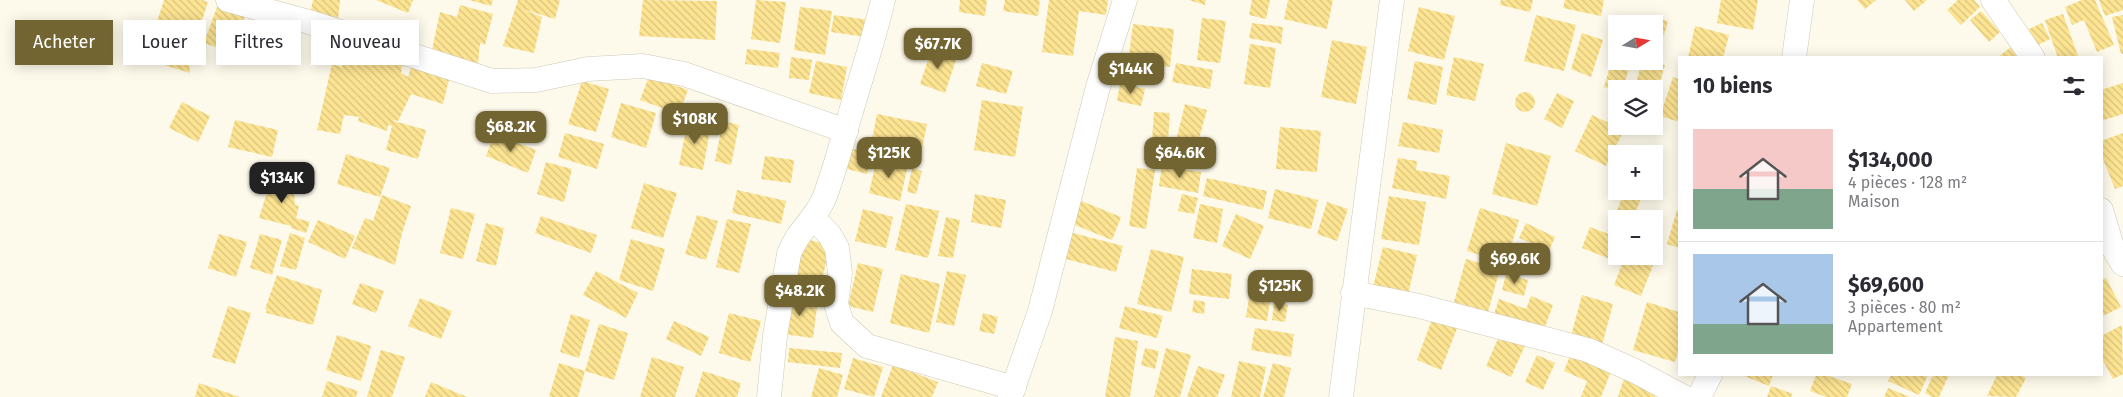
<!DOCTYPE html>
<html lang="fr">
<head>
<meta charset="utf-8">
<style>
	body { margin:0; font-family:"Fira Sans",sans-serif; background:#f2f2f3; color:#2b2b33; height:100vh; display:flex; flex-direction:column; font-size:19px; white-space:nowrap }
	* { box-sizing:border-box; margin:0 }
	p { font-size:16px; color:#7c7c81 }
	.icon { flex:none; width:28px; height:28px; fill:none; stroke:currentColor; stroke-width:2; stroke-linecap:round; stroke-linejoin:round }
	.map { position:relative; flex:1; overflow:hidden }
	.side { position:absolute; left:1678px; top:56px; width:425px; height:320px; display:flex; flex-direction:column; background:#fff; border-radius:0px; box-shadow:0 2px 12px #0003 }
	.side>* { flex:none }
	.guide { position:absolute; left:15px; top:20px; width:475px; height:45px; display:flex; gap:10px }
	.needle { width:32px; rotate:79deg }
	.controls { position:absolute; left:1608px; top:15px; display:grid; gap:10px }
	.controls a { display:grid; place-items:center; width:55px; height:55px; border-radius:0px; background:#fff; box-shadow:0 2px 12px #0003; font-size:25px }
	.price { position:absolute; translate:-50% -42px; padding:0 11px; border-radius:10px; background:#736532; color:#fff; font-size:16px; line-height:32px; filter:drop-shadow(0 1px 2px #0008) }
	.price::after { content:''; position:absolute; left:50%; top:30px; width:15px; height:11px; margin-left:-8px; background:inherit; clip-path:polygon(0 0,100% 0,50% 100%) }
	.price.current { background:#222; color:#fff }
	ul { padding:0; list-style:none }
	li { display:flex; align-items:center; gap:15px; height:125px; padding:0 15px }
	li+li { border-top:1px solid #e1e1e2 }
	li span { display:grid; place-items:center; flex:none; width:140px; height:100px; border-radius:0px; color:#555 }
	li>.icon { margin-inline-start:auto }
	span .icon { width:60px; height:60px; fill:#fffc; stroke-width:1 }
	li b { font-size:21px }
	h2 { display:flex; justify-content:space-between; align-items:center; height:60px; padding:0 15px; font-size:21px }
	.tag { padding:0 18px; border-radius:0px; background:#fff; box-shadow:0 2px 12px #0003; font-size:18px; line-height:45px }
	.tag.current { background:#736532; color:#fff }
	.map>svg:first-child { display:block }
	.building { fill:url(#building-back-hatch) }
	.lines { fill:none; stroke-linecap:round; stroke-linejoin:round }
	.minor-casing { stroke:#cec9b7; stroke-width:25 }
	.minor { stroke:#fff; stroke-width:24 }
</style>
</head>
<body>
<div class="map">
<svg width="2123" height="397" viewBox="0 0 2123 397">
	<defs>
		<pattern id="building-back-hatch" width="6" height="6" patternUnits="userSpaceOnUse" patternTransform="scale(1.25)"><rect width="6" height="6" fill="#fce492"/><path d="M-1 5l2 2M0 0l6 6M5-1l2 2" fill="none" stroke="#d9c47e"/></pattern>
	</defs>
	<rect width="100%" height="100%" fill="#fefaeb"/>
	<g class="building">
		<path d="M 164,0 L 202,0 L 208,2 L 201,23 L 186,25 L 190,73 L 145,59 Z"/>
		<path d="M 313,0 L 340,0 L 338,19 L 310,15 Z"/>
		<path d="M 376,0 L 413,0 L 408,13 Z"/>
		<path d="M 469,0 L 493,0 L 491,6 Z"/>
		<path d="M 518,0 L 560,0 L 555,19 L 522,9 L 542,17 L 534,53 L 503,46 Z"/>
		<path d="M 643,0 L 717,1 L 715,40 L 639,36 Z"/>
		<path d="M 756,0 L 786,2 L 780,43 L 751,39 Z"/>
		<path d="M 960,0 L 987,0 L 985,16 L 959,12 Z"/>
		<path d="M 1005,0 L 1040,0 L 1038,16 L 1003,11 Z"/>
		<path d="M 1049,0 L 1108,0 L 1106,15 L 1079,11 L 1073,56 L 1042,52 Z"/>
		<path d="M 1189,0 L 1206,0 L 1205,5 Z"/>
		<path d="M 1252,0 L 1270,0 L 1266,19 L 1249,15 Z"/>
		<path d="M 1288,0 L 1333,0 L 1327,29 L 1284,19 Z"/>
		<path d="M 1501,0 L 1533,0 L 1530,12 L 1500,5 Z"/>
		<path d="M 1565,0 L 1604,0 L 1601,16 L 1563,8 Z"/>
		<path d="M 1721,0 L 1758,0 L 1753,30 L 1717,23 Z"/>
		<path d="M 1857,0 L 1876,0 L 1865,9 Z"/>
		<path d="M 1905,0 L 1927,0 L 1914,11 Z"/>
		<path d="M 1958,0 L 1974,0 L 1980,7 L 1961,25 L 1947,10 Z"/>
		<path d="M 2082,0 L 2095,0 L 2114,45 L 2097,52 L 2084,20 L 2072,25 L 2065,7 Z"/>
		<path d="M 2099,0 L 2123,0 L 2123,10 L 2105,16 Z"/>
		<path d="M 460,5 L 493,14 L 485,45 L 480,43 L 478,64 L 432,50 L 440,12 L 457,17 Z"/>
		<path d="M 217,7 L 245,16 L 233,53 L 204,43 Z"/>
		<path d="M 800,7 L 832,11 L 825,55 L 794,50 Z"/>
		<path d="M 1419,7 L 1455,16 L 1444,60 L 1408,51 Z"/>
		<path d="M 1981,11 L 2000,32 L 1989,42 L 1970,20 Z"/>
		<path d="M 2063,14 L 2078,56 L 2075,58 L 2058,58 L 2045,20 Z"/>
		<path d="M 834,15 L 869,20 L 866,37 L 831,32 Z"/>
		<path d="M 1536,15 L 1576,25 L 1564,71 L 1524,61 Z"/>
		<path d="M 1643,15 L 1668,21 L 1664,35 L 1654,33 L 1654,24 L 1641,24 Z"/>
		<path d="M 2123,15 L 2123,54 L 2121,54 L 2112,17 Z"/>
		<path d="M 1202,18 L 1226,21 L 1220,63 L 1197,60 Z"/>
		<path d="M 1252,23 L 1283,27 L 1281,44 L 1249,38 Z"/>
		<path d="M 2042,23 L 2050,39 L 2030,49 L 2023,32 Z"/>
		<path d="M 1133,24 L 1174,29 L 1170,67 L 1128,63 Z"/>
		<path d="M 1695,26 L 1729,35 L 1723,58 L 1688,58 Z"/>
		<path d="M 1582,33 L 1603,40 L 1591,77 L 1571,69 Z"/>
		<path d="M 1332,40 L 1367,47 L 1356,104 L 1321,97 Z"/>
		<path d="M 1250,44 L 1276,48 L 1270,88 L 1244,84 Z"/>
		<path d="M 2011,47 L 2019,58 L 1997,58 Z"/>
		<path d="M 932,48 L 957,57 L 945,93 L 920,84 Z"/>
		<path d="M 747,49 L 780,53 L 778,68 L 745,64 Z"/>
		<path d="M 1614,53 L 1616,53 L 1616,61 L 1631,61 L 1623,89 L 1616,89 L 1616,91 L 1604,87 Z"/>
		<path d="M 344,55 L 403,62 L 401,73 L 408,77 L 411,67 L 449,80 L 443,104 L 411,94 L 398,121 L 394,120 L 394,121 L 426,130 L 418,159 L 386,150 L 392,126 L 388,125 L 387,131 L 358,121 L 359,117 L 344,115 L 340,134 L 317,130 L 332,64 L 342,67 Z"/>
		<path d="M 791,57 L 812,60 L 809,80 L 789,78 Z"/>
		<path d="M 1454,57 L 1484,64 L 1475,101 L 1446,95 Z"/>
		<path d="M 816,61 L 847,67 L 841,100 L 809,93 Z"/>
		<path d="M 1415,61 L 1443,67 L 1436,105 L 1407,99 Z"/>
		<path d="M 1642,61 L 1653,61 L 1665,65 L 1658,89 L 1636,84 Z"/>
		<path d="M 982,63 L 1013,71 L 1006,94 L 976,86 Z"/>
		<path d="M 1176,63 L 1213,70 L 1210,89 L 1172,82 Z"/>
		<path d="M 649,76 L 688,90 L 679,114 L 640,100 Z"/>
		<path d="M 1673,77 L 1679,79 L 1679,122 L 1660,116 Z"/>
		<path d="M 582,81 L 609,89 L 596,132 L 568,124 Z"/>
		<path d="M 1120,83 L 1145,89 L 1141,106 L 1117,101 Z"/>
		<path d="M 2123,83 L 2123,114 L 2101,121 L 2101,90 Z"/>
		<circle cx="1525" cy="102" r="10"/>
		<path d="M 1557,93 L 1574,101 L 1562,128 L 1544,119 Z"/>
		<path d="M 982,100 L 1023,107 L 1015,157 L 974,150 Z"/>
		<path d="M 182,102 L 210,116 L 198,142 L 169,128 Z"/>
		<path d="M 621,103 L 656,113 L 646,148 L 611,137 Z"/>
		<path d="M 1185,104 L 1207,110 L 1198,142 L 1177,137 Z"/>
		<path d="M 1154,112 L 1170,113 L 1168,141 L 1152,140 Z"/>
		<path d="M 877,114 L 927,124 L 920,159 L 870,149 Z"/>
		<path d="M 1592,115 L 1624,130 L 1606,166 L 1575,151 Z"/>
		<path d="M 235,120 L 278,130 L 272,157 L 228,147 Z"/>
		<path d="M 688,120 L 711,124 L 703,170 L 679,165 Z"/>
		<path d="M 723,121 L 739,125 L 731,165 L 715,161 Z"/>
		<path d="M 1403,122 L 1443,130 L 1439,153 L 1398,146 Z"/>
		<path d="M 1280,127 L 1321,131 L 1317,172 L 1276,169 Z"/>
		<path d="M 565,133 L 604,144 L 597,169 L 558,157 Z"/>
		<path d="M 2123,133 L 2123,186 L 2115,189 L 2101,154 L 2101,141 Z"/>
		<path d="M 494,134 L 536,150 L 528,173 L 486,156 Z"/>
		<path d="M 1506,143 L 1551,156 L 1537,206 L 1492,194 Z"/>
		<path d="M 844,147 L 872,153 L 867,174 L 839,167 Z"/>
		<path d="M 346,154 L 390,168 L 380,197 L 337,184 Z"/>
		<path d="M 765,156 L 794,160 L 791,183 L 761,179 Z"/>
		<path d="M 877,158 L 908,165 L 900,201 L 869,193 Z"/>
		<path d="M 1398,158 L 1417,161 L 1416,170 L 1450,176 L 1446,199 L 1392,188 Z"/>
		<path d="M 546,162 L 572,169 L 564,202 L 537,194 Z"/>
		<path d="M 1162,166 L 1201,172 L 1198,193 L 1159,186 Z"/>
		<path d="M 912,168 L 922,171 L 916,194 L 907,192 Z"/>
		<path d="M 1137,168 L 1155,170 L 1146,229 L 1129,226 Z"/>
		<path d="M 273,173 L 293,178 L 295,205 L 299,206 L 296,218 L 310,222 L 306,233 L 291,228 L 291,226 L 259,218 Z"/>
		<path d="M 1207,178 L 1267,191 L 1263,210 L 1203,196 Z"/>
		<path d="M 644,183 L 677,193 L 663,238 L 631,228 Z"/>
		<path d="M 1275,189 L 1318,200 L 1311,229 L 1268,218 Z"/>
		<path d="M 737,190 L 786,201 L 781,224 L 732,213 Z"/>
		<path d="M 1624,191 L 1644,191 L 1633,219 L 1626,219 L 1616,215 Z"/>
		<path d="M 975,194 L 1006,200 L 1001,228 L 971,222 Z"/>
		<path d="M 1182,194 L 1198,198 L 1194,214 L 1178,211 Z"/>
		<path d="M 382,195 L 411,206 L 402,233 L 395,265 L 352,248 L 365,218 L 373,221 Z"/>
		<path d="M 1389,196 L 1426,202 L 1419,245 L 1381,239 Z"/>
		<path d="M 1079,200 L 1121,217 L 1112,240 L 1070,223 Z"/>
		<path d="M 1327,202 L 1348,209 L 1337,241 L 1317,234 Z"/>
		<path d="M 906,204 L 939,211 L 928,258 L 895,250 Z"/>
		<path d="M 1200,204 L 1223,209 L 1217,243 L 1193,238 Z"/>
		<path d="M 451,208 L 475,214 L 463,259 L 440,253 Z"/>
		<path d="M 1480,208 L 1519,220 L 1506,263 L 1467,251 Z"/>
		<path d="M 863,209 L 893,217 L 886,248 L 855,241 Z"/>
		<path d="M 1677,210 L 1679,211 L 1679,248 L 1667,244 Z"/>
		<path d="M 1236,214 L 1264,226 L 1250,259 L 1222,246 Z"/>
		<path d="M 697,215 L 718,221 L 706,260 L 685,254 Z"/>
		<path d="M 541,216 L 597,235 L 591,253 L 535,233 Z"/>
		<path d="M 946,217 L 960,220 L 953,258 L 938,256 Z"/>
		<path d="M 727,219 L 751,224 L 739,273 L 716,267 Z"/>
		<path d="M 318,220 L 355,236 L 345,259 L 308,242 Z"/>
		<path d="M 486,223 L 504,228 L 496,266 L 476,261 Z"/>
		<path d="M 1526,223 L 1555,237 L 1549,251 L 1519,238 Z"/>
		<path d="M 1590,227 L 1616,237 L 1615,261 L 1582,248 Z"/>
		<path d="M 1069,232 L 1123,246 L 1116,272 L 1062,258 Z"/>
		<path d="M 290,233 L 305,238 L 296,270 L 280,266 Z"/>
		<path d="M 219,234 L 247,242 L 236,277 L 208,268 Z"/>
		<path d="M 260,234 L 282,240 L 272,275 L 250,268 Z"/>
		<path d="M 801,238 L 830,245 L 818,298 L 788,291 Z"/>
		<path d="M 631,239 L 665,249 L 653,291 L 619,280 Z"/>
		<path d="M 1383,247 L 1417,255 L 1408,295 L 1373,287 Z"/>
		<path d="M 1151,249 L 1184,257 L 1171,312 L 1137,304 Z"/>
		<path d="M 1654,253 L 1657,255 L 1641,296 L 1614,285 L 1625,256 L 1654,256 Z"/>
		<path d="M 1466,259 L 1500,269 L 1488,312 L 1454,302 Z"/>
		<path d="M 858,263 L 883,269 L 873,312 L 848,306 Z"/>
		<path d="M 1192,269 L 1232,274 L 1229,299 L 1189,294 Z"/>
		<path d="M 596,271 L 638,293 L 626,318 L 583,295 Z"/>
		<path d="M 947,271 L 966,275 L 954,326 L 936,322 Z"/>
		<path d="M 901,274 L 940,284 L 929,333 L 890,323 Z"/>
		<path d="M 1506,274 L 1528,280 L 1524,296 L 1502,290 Z"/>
		<path d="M 277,275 L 322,290 L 313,325 L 266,313 L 267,310 L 265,309 Z"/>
		<path d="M 1252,278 L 1273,281 L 1267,321 L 1246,317 Z"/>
		<path d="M 2106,278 L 2121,307 L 2101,317 L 2101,280 Z"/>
		<path d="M 360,283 L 384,291 L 376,313 L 352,304 Z"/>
		<path d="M 1582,295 L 1613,304 L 1602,345 L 1571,336 Z"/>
		<path d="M 1531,296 L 1553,305 L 1542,335 L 1493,317 L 1499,299 L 1526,309 Z"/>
		<path d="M 787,297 L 818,300 L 813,338 L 783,334 Z"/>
		<path d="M 420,298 L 452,311 L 441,339 L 408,326 Z"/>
		<path d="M 1194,300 L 1205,302 L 1204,314 L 1192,312 Z"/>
		<path d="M 1647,302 L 1679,312 L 1679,349 L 1675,362 L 1633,350 Z"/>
		<path d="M 1274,303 L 1288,305 L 1285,322 L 1272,320 Z"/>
		<path d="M 228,306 L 251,313 L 235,364 L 212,357 Z"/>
		<path d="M 1125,306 L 1163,316 L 1157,338 L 1119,328 Z"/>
		<path d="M 729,313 L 761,321 L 750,362 L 719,353 Z"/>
		<path d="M 983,313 L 998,317 L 994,334 L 979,331 Z"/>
		<path d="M 571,314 L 590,320 L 579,358 L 560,352 Z"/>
		<path d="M 1434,314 L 1459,323 L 1441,370 L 1417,360 Z"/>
		<path d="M 674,321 L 709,337 L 701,356 L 666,339 Z"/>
		<path d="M 599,324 L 628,333 L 614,380 L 585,371 Z"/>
		<path d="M 2122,325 L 2123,374 L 2113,379 L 2101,357 L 2101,336 Z"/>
		<path d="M 1255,328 L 1294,334 L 1291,357 L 1251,350 Z"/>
		<path d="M 1501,332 L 1526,343 L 1511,377 L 1486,366 Z"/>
		<path d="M 337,335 L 371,346 L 361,381 L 326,370 Z"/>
		<path d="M 1115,337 L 1138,341 L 1130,397 L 1105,397 Z"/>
		<path d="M 789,348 L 842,353 L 840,368 L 788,362 Z"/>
		<path d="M 1145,348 L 1159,351 L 1155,369 L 1141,365 Z"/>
		<path d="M 1166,348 L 1191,355 L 1180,397 L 1154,397 Z"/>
		<path d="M 381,350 L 405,357 L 392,397 L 367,397 Z"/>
		<path d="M 1571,353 L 1612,369 L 1601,397 L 1581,397 L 1587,381 L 1564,371 Z"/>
		<path d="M 1537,355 L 1555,363 L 1543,390 L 1525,382 Z"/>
		<path d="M 652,357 L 684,367 L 675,397 L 640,397 Z"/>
		<path d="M 853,358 L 883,367 L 874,397 L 844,389 Z"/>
		<path d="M 1239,361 L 1266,367 L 1260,397 L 1231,397 Z"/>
		<path d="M 559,363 L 585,371 L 578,397 L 549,397 Z"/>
		<path d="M 1273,363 L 1291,368 L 1284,397 L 1263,397 Z"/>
		<path d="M 893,365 L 938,382 L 932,397 L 881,397 Z"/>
		<path d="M 1198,366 L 1225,375 L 1217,397 L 1187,397 Z"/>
		<path d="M 819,368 L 843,375 L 837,397 L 811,397 Z"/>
		<path d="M 703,371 L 741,383 L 737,397 L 695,397 Z"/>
		<path d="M 1742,375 L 1773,375 L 1769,386 Z"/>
		<path d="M 1816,375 L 1826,375 L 1852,384 L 1847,397 L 1826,397 L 1810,391 Z"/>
		<path d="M 1891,375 L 1928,375 L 1919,395 L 1888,381 Z"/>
		<path d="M 1933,375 L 1949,375 L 1939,397 L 1932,397 L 1925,393 Z"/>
		<path d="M 1997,375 L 2020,375 L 2026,378 L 2016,397 L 1987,396 Z"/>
		<path d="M 1624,378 L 1657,388 L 1655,397 L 1618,397 Z"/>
		<path d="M 327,381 L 358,391 L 356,397 L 322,397 Z"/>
		<path d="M 431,382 L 467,397 L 425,397 Z"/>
		<path d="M 199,383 L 240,397 L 195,397 Z"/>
		<path d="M 1771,386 L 1793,394 L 1791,397 L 1767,397 Z"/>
		<path d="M 1888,388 L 1910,397 L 1884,397 Z"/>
	</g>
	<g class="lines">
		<g class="minor-casing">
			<g id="minor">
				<path d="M 228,0 L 309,22 L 492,81 L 536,80 L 588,69 L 643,66 L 684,74 L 846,131"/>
				<path d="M 1993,0 L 2033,58"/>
				<path d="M 1794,58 L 1802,0"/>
				<path d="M 2101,210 L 2112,246 L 2123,264"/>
				<path d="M 813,218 L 829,234 L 837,248 L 840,273 L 836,304 L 842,323 L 867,346 L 1014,388"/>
				<path d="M 1353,293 L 1419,306 L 1588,350 L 1635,371 L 1684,397"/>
				<path d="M 769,397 L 775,336 L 789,254 C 797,231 817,218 825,196 C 835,169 842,142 850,115 C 861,77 874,39 883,0"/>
				<path d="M 1010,397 L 1040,311 L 1098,87 L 1125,0"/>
				<path d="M 1341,397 L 1392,0"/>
				<path d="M 1699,397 L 1710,375"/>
			</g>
		</g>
		<use href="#minor" class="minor"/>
	</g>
</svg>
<div class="controls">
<a><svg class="needle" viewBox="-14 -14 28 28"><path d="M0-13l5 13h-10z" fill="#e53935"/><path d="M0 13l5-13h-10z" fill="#7c7c81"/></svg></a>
<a><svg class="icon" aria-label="layers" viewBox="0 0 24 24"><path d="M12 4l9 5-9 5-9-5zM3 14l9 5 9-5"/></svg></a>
<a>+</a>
<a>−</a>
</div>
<b class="price" style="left:938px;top:70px">$67.7K</b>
<b class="price" style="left:1131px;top:95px">$144K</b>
<b class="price" style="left:695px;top:145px">$108K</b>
<b class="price" style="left:511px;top:153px">$68.2K</b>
<b class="price" style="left:889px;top:179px">$125K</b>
<b class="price" style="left:1180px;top:179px">$64.6K</b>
<b class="price current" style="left:282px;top:204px">$134K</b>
<b class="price" style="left:1515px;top:285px">$69.6K</b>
<b class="price" style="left:1280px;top:312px">$125K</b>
<b class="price" style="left:800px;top:317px">$48.2K</b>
<div class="guide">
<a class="tag current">Acheter</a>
<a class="tag">Louer</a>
<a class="tag">Filtres</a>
<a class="tag">Nouveau</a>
</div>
<section class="side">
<h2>10 biens<svg class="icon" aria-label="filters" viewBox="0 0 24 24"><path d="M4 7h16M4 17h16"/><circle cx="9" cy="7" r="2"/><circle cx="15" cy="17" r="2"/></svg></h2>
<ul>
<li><span style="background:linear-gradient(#f6c9c9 60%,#7fa58c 0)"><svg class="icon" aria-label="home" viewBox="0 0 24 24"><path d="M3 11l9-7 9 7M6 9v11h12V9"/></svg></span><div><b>$134,000</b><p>4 pièces · 128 m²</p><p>Maison</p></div></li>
<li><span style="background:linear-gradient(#a9c7e8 70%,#7fa58c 0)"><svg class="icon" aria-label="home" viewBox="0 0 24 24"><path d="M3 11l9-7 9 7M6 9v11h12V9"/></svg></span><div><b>$69,600</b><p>3 pièces · 80 m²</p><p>Appartement</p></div></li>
</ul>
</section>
</div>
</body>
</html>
